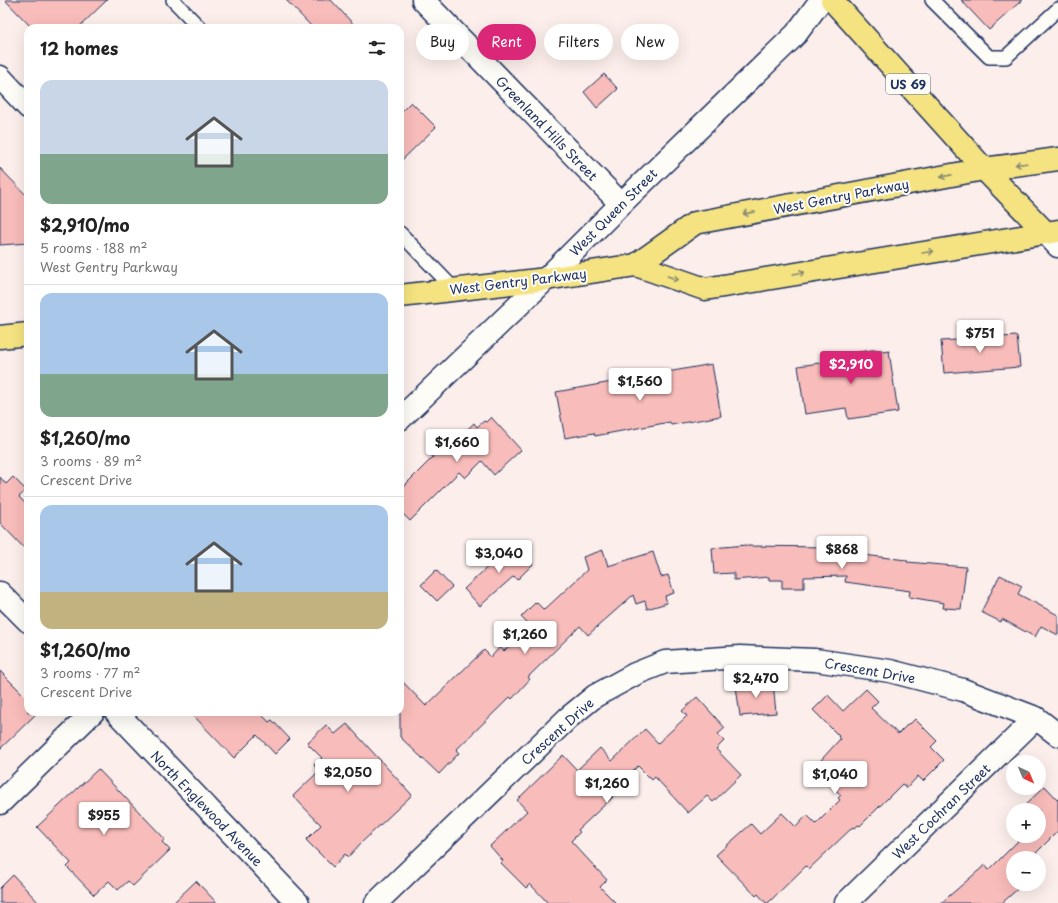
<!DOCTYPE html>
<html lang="en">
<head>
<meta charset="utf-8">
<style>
	body { margin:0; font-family:"Playpen Sans",sans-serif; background:#f6f6f6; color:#222; height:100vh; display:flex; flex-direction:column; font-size:15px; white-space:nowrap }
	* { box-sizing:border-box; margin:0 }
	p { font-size:13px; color:#767676 }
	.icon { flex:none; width:22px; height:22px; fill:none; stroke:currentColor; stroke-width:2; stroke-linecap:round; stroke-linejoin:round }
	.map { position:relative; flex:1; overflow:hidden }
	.side { position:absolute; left:24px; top:24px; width:380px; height:692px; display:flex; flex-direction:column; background:#fff; border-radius:12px; box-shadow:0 4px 16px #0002 }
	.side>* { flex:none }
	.top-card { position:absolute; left:416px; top:24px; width:380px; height:36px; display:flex; gap:8px }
	.needle { width:26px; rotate:136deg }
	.buttons { position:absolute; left:1006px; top:755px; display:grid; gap:8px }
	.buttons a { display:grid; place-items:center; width:40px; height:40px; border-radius:50%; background:#fff; box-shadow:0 4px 16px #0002; font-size:20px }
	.price { position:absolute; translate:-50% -34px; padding:0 9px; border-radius:4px; background:#fff; color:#222; font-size:13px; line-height:26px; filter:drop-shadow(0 1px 2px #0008) }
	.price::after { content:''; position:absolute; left:50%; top:24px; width:12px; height:9px; margin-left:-6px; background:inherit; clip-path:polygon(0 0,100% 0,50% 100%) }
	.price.active { background:#db2777; color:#fff }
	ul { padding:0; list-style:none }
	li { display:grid; align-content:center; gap:8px; height:212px; padding:0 16px }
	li+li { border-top:1px solid #e0e0e0 }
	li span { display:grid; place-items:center; height:124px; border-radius:12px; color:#555 }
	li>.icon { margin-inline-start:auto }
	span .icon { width:72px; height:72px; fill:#fffc; stroke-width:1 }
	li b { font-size:17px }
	h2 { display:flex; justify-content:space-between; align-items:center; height:48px; padding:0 16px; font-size:17px }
	.pill { padding:0 14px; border-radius:18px; background:#fff; box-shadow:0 4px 16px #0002; font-size:14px; line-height:36px }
	.pill.active { background:#db2777; color:#fff }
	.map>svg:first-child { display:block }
	.building { fill:#f8bcba; stroke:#1b2f5e }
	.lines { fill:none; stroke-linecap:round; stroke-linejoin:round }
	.lane-casing { stroke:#1b2f5e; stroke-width:16 }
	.street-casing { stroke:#1b2f5e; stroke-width:25 }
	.secondary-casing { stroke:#1b2f5e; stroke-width:25 }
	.primary-casing { stroke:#1b2f5e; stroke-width:25 }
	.lane { stroke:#fdfcf7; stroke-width:13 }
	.street { stroke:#fdfcf7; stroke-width:22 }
	.secondary { stroke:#fdfcf7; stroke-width:22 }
	.primary { stroke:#f5e381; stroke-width:22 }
	.oneway { stroke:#888970 }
	.labels { text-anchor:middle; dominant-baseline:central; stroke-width:4; stroke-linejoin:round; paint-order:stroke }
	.shield { fill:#fdfcf7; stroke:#5f6c8c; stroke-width:1 }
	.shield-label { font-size:12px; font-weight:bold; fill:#1b2f5e }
	.street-label { font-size:13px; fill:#1b2f5e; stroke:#fdfcf7 }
</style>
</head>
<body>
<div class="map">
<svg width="1058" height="903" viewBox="0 0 1058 903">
	<rect width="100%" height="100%" fill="#fcefeb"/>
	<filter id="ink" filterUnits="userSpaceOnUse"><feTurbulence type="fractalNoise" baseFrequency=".025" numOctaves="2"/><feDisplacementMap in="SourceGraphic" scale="8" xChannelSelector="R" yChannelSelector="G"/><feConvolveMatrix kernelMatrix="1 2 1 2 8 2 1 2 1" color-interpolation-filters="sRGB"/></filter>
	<g filter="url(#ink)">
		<g class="building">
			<path d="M 5,0 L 107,0 L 78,28 L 32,28 Z"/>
			<path d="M 286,0 L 331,0 L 357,28 L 313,28 Z"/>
			<path d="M 961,0 L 1022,0 L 989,30 Z"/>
			<path d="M 604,74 L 618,89 L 597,108 L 584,92 Z"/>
			<path d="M 411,102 L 436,127 L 400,162 L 400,113 Z"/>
			<path d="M 0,168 L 28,197 L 28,243 L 0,245 Z"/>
			<path d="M 1017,336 L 1020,367 L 944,373 L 941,341 Z"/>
			<path d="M 872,350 L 882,350 L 883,352 L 889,351 L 898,412 L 848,419 L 846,408 L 805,414 L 798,366 L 841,360 L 840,356 L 852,354 L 852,353 Z"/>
			<path d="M 712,364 L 721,416 L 671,425 L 670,422 L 595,436 L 594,433 L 565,438 L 556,392 Z"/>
			<path d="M 491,417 L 521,450 L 494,475 L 482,461 L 465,478 L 459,472 L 410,521 L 400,511 L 400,490 L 433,457 L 429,453 L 450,433 L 456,440 L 474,423 L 477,427 L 484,421 L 486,422 Z"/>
			<path d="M 0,477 L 6,484 L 13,477 L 26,490 L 19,497 L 28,506 L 28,552 L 0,523 Z"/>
			<path d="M 513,543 L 533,564 L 517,580 L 514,576 L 480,606 L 464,589 Z"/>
			<path d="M 746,545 L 746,546 L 828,547 L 828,551 L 907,560 L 907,562 L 966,567 L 961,609 L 943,608 L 944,603 L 909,597 L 910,591 L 845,582 L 846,576 L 804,577 L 804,588 L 782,588 L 782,580 L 769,580 L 769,577 L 734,580 L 734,573 L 714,574 L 712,548 Z"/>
			<path d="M 603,550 L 608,566 L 653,552 L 661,577 L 668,575 L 674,593 L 665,596 L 667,603 L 647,609 L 645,601 L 636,604 L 633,595 L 588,635 L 580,626 L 528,677 L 530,679 L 512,699 L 510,697 L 456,750 L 459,753 L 439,774 L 400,737 L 400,679 L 426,706 L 484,650 L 491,657 L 500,647 L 504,651 L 530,626 L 521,617 L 536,602 L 544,610 L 587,570 L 583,557 Z"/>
			<path d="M 436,570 L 452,587 L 437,601 L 421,585 Z"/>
			<path d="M 1000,575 L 1022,586 L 1018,594 L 1058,615 L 1058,635 L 1041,626 L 1035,637 L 1002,619 L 1001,622 L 981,612 Z"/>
			<path d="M 0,671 L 28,699 L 28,712 L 34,712 L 36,714 L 0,749 Z"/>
			<path d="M 773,682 L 776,713 L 740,716 L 736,686 Z"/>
			<path d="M 866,689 L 878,701 L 871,708 L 898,734 L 909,723 L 910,724 L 915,719 L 937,741 L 931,747 L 944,760 L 923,781 L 918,776 L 907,788 L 902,784 L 860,826 L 858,825 L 855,828 L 853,827 L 809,869 L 806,866 L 768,903 L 766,903 L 758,894 L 756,896 L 716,855 L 751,824 L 760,834 L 782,813 L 796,827 L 807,815 L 816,824 L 840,800 L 838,798 L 841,795 L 813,769 L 840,739 L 838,737 L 839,736 L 813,710 L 828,695 L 843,711 Z"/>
			<path d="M 697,697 L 725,728 L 718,734 L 724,741 L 716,749 L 741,775 L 713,802 L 707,796 L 688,813 L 655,777 L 652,780 L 638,766 L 609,793 L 613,797 L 578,830 L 580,832 L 571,841 L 607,880 L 600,887 L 616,903 L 548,903 L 530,884 L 526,888 L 501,863 L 503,861 L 490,846 L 527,811 L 517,800 L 563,755 L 577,770 L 600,748 L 612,761 L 645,729 L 658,743 L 687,716 L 682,711 Z"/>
			<path d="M 190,712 L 259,712 L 269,722 L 272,720 L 290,739 L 275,754 L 257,735 L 234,758 Z"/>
			<path d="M 347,724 L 412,795 L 360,844 L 348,857 L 345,854 L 333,867 L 306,840 L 321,825 L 293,796 L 319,771 L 314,765 L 322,758 L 307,743 L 326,725 L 335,734 Z"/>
			<path d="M 98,769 L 165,839 L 162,842 L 170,850 L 133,886 L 128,881 L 118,890 L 109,881 L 94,895 L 67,867 L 71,863 L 37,827 Z"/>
			<path d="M 1045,786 L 1058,800 L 1058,831 L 1031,858 L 1013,858 L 1013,884 L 1029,884 L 1025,888 L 1022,885 L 1002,903 L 941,903 L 985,865 L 989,870 L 1023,836 L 1039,836 L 1039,810 L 1020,810 Z"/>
			<path d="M 13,875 L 39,903 L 0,903 L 0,888 Z"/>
			<path d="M 196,881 L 217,903 L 173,903 Z"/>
		</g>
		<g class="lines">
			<g class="lane-casing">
				<g id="lane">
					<path d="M 173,0 L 200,28"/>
					<path d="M 932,0 L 989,57 L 1006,57 L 1058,9"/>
					<path d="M 400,233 L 455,290"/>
				</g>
			</g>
			<g class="street-casing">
				<g id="street">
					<path d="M 423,0 L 621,204"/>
					<path d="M 0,77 L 28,107"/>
					<path d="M 400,419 L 546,279 L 621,204 L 796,34 L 821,0"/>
					<path d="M 0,593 L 28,621"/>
					<path d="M 116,712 L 298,903"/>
					<path d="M 0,803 L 93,712"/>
					<path d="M 376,903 L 568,718 L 595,696 L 635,674 L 665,662 L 740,657 L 815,660 L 890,671 L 963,690 L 1036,718 L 1058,735"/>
					<path d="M 846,903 L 1036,718"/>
				</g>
			</g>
			<g class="secondary-casing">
				<path id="secondary" d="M 1045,232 L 1058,246"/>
			</g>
			<g class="primary-casing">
				<g id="primary">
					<path d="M 832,0 L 984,169 L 1045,232"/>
					<path d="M 636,265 L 705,289 L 1058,231"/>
					<path d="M 400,296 L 546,279 L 636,265 L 695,223 L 984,169 L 1058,159"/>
					<path d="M 0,337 L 28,334"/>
				</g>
			</g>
			<use href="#lane" class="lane"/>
			<use href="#street" class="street"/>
			<use href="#secondary" class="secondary"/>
			<use href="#primary" class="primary"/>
		</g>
		<defs><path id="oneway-shaft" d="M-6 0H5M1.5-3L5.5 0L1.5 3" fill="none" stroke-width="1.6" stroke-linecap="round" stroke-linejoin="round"/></defs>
		<g class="oneway">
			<use href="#oneway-shaft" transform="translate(1021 164) rotate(173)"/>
			<use href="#oneway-shaft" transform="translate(946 176) rotate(169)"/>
			<use href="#oneway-shaft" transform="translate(749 213) rotate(169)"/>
			<use href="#oneway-shaft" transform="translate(928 252) rotate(-9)"/>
			<use href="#oneway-shaft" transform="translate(799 273) rotate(-9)"/>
			<use href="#oneway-shaft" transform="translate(673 278) rotate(19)"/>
		</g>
	</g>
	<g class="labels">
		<rect class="shield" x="886" y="74" width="44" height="20" rx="3"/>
		<g class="shield-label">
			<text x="908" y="84">US 69</text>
		</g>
		<g class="street-label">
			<text transform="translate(547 128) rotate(46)">Greenland Hills Street</text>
			<text transform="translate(841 196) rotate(-11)">West Gentry Parkway</text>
			<text transform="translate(613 212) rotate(-45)">West Queen Street</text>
			<text transform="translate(518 281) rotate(-7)">West Gentry Parkway</text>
			<text transform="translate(870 670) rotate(10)">Crescent Drive</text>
			<text transform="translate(557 731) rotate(-42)">Crescent Drive</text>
			<text transform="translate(207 808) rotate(46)">North Englewood Avenue</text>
			<text transform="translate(941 811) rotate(-44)">West Cochran Street</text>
		</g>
	</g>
</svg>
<div class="buttons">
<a><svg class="needle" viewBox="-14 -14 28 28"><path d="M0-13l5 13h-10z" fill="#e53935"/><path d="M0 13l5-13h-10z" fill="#767676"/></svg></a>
<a>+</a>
<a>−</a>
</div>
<b class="price" style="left:980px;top:354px">$751</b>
<b class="price active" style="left:851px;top:385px">$2,910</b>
<b class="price" style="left:640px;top:402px">$1,560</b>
<b class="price" style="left:457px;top:463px">$1,660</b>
<b class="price" style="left:842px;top:570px">$868</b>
<b class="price" style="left:499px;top:574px">$3,040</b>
<b class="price" style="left:525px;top:655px">$1,260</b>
<b class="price" style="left:756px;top:699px">$2,470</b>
<b class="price" style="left:348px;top:793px">$2,050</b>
<b class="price" style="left:835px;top:795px">$1,040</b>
<b class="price" style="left:607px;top:804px">$1,260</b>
<b class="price" style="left:104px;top:836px">$955</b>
<div class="top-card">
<a class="pill">Buy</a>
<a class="pill active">Rent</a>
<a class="pill">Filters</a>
<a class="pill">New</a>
</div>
<section class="side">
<h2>12 homes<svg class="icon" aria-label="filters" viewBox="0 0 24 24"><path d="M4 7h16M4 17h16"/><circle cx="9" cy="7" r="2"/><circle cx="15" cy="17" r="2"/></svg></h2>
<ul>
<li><span style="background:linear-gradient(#c9d6e8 60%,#7fa58c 0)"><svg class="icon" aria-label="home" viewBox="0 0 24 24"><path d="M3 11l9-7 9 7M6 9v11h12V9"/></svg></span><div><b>$2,910/mo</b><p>5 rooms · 188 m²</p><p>West Gentry Parkway</p></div></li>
<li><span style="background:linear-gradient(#a9c7e8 65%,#7fa58c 0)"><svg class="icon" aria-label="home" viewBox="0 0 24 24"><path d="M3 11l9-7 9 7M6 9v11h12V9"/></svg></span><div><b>$1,260/mo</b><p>3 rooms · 89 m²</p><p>Crescent Drive</p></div></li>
<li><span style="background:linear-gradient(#a9c7e8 70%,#c2b280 0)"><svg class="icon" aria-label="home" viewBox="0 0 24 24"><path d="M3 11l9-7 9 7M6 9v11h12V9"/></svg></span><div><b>$1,260/mo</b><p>3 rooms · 77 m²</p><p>Crescent Drive</p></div></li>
</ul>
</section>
</div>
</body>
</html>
